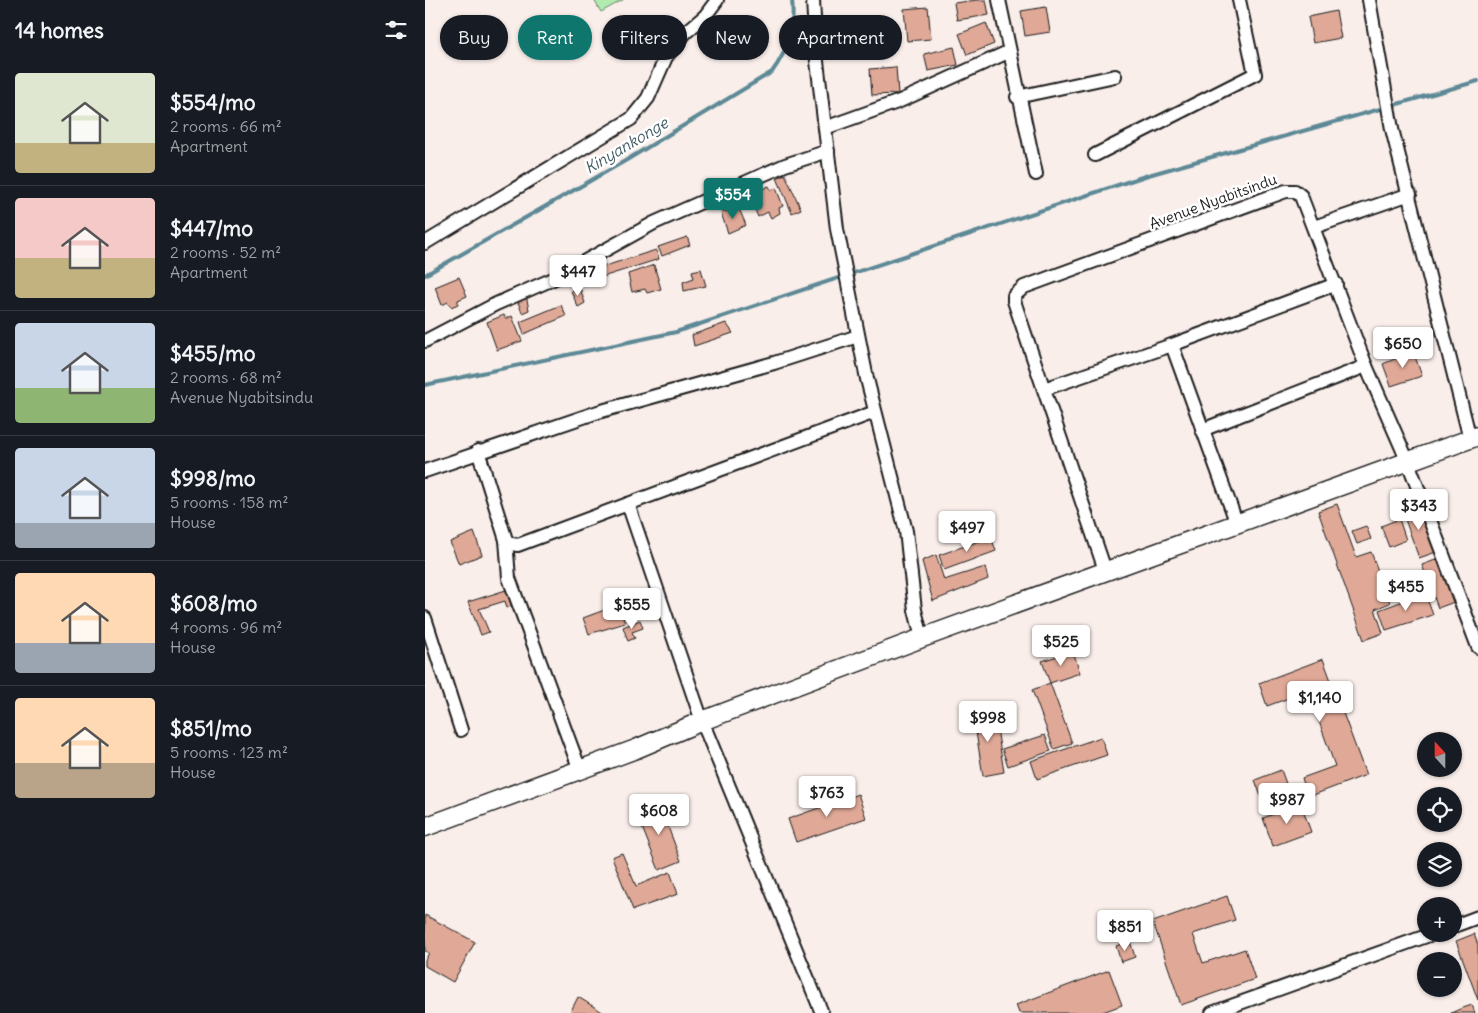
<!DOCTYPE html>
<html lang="en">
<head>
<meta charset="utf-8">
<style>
	body { margin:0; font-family:Delius,sans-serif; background:#242831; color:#f1f3f6; height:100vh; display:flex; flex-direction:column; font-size:19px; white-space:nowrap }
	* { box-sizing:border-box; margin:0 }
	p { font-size:16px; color:#9ea1a6 }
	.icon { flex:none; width:28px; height:28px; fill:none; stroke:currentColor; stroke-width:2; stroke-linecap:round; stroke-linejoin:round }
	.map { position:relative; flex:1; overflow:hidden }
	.side { display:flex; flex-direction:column; background:#171b24; width:425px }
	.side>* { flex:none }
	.top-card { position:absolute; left:15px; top:15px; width:475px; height:45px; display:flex; gap:10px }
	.needle { width:32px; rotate:339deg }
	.buttons { position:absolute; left:992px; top:732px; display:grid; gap:10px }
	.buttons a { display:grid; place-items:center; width:45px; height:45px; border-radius:50%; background:#171b24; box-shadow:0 1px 4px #0004; font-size:25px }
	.price { position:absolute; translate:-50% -42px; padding:0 11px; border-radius:5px; background:#fff; color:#222; font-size:16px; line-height:32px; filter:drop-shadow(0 1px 2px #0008) }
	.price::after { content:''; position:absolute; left:50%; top:30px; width:15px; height:11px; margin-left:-8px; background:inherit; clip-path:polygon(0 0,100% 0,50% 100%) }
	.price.current { background:#0f766e; color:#fff }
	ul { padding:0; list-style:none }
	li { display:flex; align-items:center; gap:15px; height:125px; padding:0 15px }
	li+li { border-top:1px solid #363941 }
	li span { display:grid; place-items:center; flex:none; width:140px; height:100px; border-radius:5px; color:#555 }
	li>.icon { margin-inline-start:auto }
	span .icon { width:60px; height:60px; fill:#fffc; stroke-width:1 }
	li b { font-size:21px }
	h2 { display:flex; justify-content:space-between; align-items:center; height:60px; padding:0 15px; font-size:21px }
	.pill { padding:0 18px; border-radius:22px; background:#171b24; box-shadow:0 1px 4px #0004; font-size:18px; line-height:45px }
	.pill.current { background:#0f766e; color:#fff }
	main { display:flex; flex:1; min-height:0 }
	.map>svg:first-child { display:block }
	.green { fill:#b1ebb0; stroke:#668466 }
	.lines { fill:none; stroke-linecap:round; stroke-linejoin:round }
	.stream { stroke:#5d8996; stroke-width:4 }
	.building { fill:#e0a997; stroke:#1c1c1c }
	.street-casing { stroke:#1c1c1c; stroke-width:16 }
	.secondary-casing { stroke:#1c1c1c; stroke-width:21 }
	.street { stroke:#fff; stroke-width:12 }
	.secondary { stroke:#fff; stroke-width:18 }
	.labels { text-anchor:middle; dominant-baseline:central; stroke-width:5; stroke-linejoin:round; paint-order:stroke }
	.street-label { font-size:15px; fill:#1c1c1c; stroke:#fff }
	.water-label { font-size:16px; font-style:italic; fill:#425c63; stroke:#fff }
</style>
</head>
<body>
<main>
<section class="side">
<h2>14 homes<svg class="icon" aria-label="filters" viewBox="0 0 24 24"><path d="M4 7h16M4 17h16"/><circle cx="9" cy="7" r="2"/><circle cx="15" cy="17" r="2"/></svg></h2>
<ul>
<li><span style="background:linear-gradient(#dfe7d0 70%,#c2b280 0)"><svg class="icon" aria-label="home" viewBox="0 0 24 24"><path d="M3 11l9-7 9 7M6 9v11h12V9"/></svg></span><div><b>$554/mo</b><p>2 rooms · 66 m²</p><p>Apartment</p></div></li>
<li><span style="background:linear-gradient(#f6c9c9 60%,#c2b280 0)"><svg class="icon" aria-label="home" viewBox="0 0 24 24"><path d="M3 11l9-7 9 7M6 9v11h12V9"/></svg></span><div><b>$447/mo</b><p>2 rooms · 52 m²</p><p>Apartment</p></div></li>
<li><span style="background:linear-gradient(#c9d6e8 65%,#8fb573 0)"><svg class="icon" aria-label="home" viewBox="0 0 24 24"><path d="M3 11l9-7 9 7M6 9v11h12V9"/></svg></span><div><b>$455/mo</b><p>2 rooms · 68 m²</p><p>Avenue Nyabitsindu</p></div></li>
<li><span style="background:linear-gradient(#c9d6e8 75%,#9aa5b1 0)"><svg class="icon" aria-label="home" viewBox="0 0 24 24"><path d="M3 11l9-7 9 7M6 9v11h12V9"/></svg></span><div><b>$998/mo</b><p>5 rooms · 158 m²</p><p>House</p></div></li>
<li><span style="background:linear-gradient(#ffd9b3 70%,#9aa5b1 0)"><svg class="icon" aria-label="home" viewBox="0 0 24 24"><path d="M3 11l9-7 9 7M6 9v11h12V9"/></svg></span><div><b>$608/mo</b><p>4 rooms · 96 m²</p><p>House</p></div></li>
<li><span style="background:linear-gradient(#ffd9b3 65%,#b9a48a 0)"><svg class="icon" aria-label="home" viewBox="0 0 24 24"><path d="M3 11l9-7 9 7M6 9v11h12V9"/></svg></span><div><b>$851/mo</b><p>5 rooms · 123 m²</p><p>House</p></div></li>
</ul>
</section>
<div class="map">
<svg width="1053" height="1013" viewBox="0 0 1053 1013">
	<rect width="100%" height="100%" fill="#f9eeea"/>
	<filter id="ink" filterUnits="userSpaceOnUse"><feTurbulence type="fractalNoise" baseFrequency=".02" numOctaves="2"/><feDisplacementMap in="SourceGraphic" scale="10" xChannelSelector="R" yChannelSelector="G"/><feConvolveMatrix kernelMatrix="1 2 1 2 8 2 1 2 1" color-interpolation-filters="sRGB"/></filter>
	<g filter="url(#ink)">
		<path class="green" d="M 169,0 L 198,0 L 176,12 Z"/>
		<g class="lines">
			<g class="stream">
				<path d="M 0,275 L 200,161 L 347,72 C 363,50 370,28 367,0"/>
				<path d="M 0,385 L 251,332 L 720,176 L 1053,81"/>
			</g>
		</g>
		<g class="building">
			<path d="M 552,0 L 561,0 L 564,15 L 532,20 L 529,3 Z"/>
			<path d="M 503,7 L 506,39 L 482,41 L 479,9 Z"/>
			<path d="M 621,7 L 625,32 L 600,36 L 596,11 Z"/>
			<path d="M 911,11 L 916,38 L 888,43 L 883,17 Z"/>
			<path d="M 561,23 L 569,44 L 542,55 L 534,34 Z"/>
			<path d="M 529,47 L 533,65 L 503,71 L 499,54 Z"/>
			<path d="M 471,67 L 473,94 L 447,95 L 445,69 Z"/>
			<path d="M 360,174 L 376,209 L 367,213 L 352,178 Z"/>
			<path d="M 344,186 L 346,190 L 351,188 L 358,206 L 354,208 L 355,213 L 346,218 L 343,212 L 333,217 L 326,200 L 335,195 L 333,191 Z"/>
			<path d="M 309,209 L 315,211 L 321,225 L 303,233 L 296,213 Z"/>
			<path d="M 262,237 L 265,245 L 237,256 L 233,247 Z"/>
			<path d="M 231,250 L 234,259 L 165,281 L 161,272 Z"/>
			<path d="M 229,265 L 236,289 L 222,293 L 220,289 L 207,292 L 203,274 Z"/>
			<path d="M 276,269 L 281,286 L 259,291 L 258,282 L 269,278 L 267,271 Z"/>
			<path d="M 34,277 L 42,296 L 33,300 L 33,304 L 26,307 L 23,302 L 17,305 L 10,287 Z"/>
			<path d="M 155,288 L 160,303 L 153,307 L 146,291 Z"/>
			<path d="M 101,295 L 104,310 L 97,313 L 92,299 Z"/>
			<path d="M 136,305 L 141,316 L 99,334 L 95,322 Z"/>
			<path d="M 79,315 L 81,319 L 87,316 L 97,341 L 72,350 L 62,322 Z"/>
			<path d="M 301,323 L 308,333 L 269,346 L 267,335 Z"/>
			<path d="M 988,351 L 997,376 L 966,386 L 958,364 Z"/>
			<path d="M 912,504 L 931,557 L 946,552 L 965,603 L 950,609 L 958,633 L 939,640 L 893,511 Z"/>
			<path d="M 994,504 L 1011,552 L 994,558 L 977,511 Z"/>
			<path d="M 974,519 L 981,540 L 964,547 L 956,526 Z"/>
			<path d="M 941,526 L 946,539 L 932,544 L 927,531 Z"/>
			<path d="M 49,532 L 57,555 L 34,564 L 25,542 Z"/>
			<path d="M 566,537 L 571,551 L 519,570 L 514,555 Z"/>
			<path d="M 511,555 L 519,580 L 560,567 L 563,579 L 508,601 L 497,561 Z"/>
			<path d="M 1013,559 L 1029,602 L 1013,608 L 997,565 Z"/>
			<path d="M 81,590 L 87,605 L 82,608 L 80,601 L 54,609 L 64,632 L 56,635 L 43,602 Z"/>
			<path d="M 1000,593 L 1008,615 L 961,630 L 954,610 Z"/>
			<path d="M 193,605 L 200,623 L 164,634 L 158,618 Z"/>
			<path d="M 215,620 L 218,628 L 207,632 L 210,638 L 203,641 L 198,627 Z"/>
			<path d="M 648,651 L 655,673 L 625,683 L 617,661 Z"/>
			<path d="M 898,659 L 941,775 L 883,797 L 877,778 L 910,766 L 883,691 L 842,706 L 834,683 Z"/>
			<path d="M 625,683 L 647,743 L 629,749 L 607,690 Z"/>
			<path d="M 569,710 L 579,772 L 558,776 L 548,713 Z"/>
			<path d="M 620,735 L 626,751 L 583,766 L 577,749 Z"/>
			<path d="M 676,737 L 682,755 L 612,779 L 606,761 Z"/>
			<path d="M 856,770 L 867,800 L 841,810 L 830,780 Z"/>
			<path d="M 433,794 L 441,818 L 371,842 L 363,819 Z"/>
			<path d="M 234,803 L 256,861 L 234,870 L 211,812 Z"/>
			<path d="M 876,804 L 886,832 L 848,846 L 838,818 Z"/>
			<path d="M 197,853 L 211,886 L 245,872 L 253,894 L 208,910 L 187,857 Z"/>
			<path d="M 802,896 L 810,920 L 768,934 L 778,963 L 820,949 L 830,979 L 756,1005 L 728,922 Z"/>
			<path d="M 0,915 L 50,942 L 28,982 L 0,966 L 0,960 L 4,953 L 0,951 Z"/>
			<path d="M 1049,934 L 1053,945 L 1053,1000 L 1031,941 Z"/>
			<path d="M 705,941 L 710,957 L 696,962 L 691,946 Z"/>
			<path d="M 684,970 L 697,1005 L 675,1013 L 594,1013 L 591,1005 Z"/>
			<path d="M 153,997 L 179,1013 L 145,1013 Z"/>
			<path d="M 1047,1005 L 1050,1013 L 1026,1013 L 1035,1009 Z"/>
		</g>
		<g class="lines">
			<g class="street-casing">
				<g id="street">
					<path d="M 388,0 L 391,53 L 412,229 L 442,379 L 481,531 L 490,610 L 497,638"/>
					<path d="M 574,0 L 611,174"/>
					<path d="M 944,0 L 967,129 L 1045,439"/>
					<path d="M 592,97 L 690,76"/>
					<path d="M 400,128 L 475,101 L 583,52"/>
					<path d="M 670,155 L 830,74 L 814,0"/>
					<path d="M 889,227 L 985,194"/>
					<path d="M 0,243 L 206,119 L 223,98 L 241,57 L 260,33 L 280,16 L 292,0"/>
					<path d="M 0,341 L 71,304 L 128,279 L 229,223 L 360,165 L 403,151"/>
					<path d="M 747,345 L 812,524"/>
					<path d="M 619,389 L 747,345 L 911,284"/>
					<path d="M 777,430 L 941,366"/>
					<path d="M 53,451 L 81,540 L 86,544 L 93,545 L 450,412"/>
					<path d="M 0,471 L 173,412 L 349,363 L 433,336"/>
					<path d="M 203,504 L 277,721 L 397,1013"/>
					<path d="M 81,540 L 84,578 L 155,770"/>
					<path d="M 681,573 L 589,301 L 589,296 L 599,287 L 861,191 L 870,191 L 876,196 L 941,366 L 983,462 L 1053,647"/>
					<path d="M 0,618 L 36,730"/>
					<path d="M 1029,926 L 1053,917"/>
					<path d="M 787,1013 L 1007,934"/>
				</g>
			</g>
			<g class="secondary-casing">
				<path id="secondary" d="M 0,827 L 211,749 L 277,721 L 497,638 L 1053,436"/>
			</g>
			<use href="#street" class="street"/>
			<use href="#secondary" class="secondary"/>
		</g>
	</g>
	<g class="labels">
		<g class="street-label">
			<text transform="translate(788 201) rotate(-20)">Avenue Nyabitsindu</text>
		</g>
		<g class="water-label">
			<text transform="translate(201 145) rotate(-31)">Kinyankonge</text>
		</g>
	</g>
</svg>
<div class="buttons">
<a><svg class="needle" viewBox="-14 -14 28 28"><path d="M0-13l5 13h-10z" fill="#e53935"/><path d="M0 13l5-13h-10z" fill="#9ea1a6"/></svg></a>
<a><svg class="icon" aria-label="locate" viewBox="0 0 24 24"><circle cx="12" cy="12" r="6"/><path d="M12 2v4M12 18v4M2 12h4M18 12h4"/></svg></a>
<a><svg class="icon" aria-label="layers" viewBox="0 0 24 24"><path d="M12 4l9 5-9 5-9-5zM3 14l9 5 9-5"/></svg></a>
<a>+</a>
<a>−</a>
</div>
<b class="price current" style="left:308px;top:220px">$554</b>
<b class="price" style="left:153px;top:297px">$447</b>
<b class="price" style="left:978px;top:369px">$650</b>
<b class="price" style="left:994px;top:531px">$343</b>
<b class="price" style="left:542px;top:553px">$497</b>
<b class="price" style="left:981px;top:612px">$455</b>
<b class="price" style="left:207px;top:630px">$555</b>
<b class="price" style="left:636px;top:667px">$525</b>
<b class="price" style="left:895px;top:723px">$1,140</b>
<b class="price" style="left:563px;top:743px">$998</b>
<b class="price" style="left:402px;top:818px">$763</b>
<b class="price" style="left:862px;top:825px">$987</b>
<b class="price" style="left:234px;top:836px">$608</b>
<b class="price" style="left:700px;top:952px">$851</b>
<div class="top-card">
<a class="pill">Buy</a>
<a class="pill current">Rent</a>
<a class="pill">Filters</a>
<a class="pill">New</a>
<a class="pill">Apartment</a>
</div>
</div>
</main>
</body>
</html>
